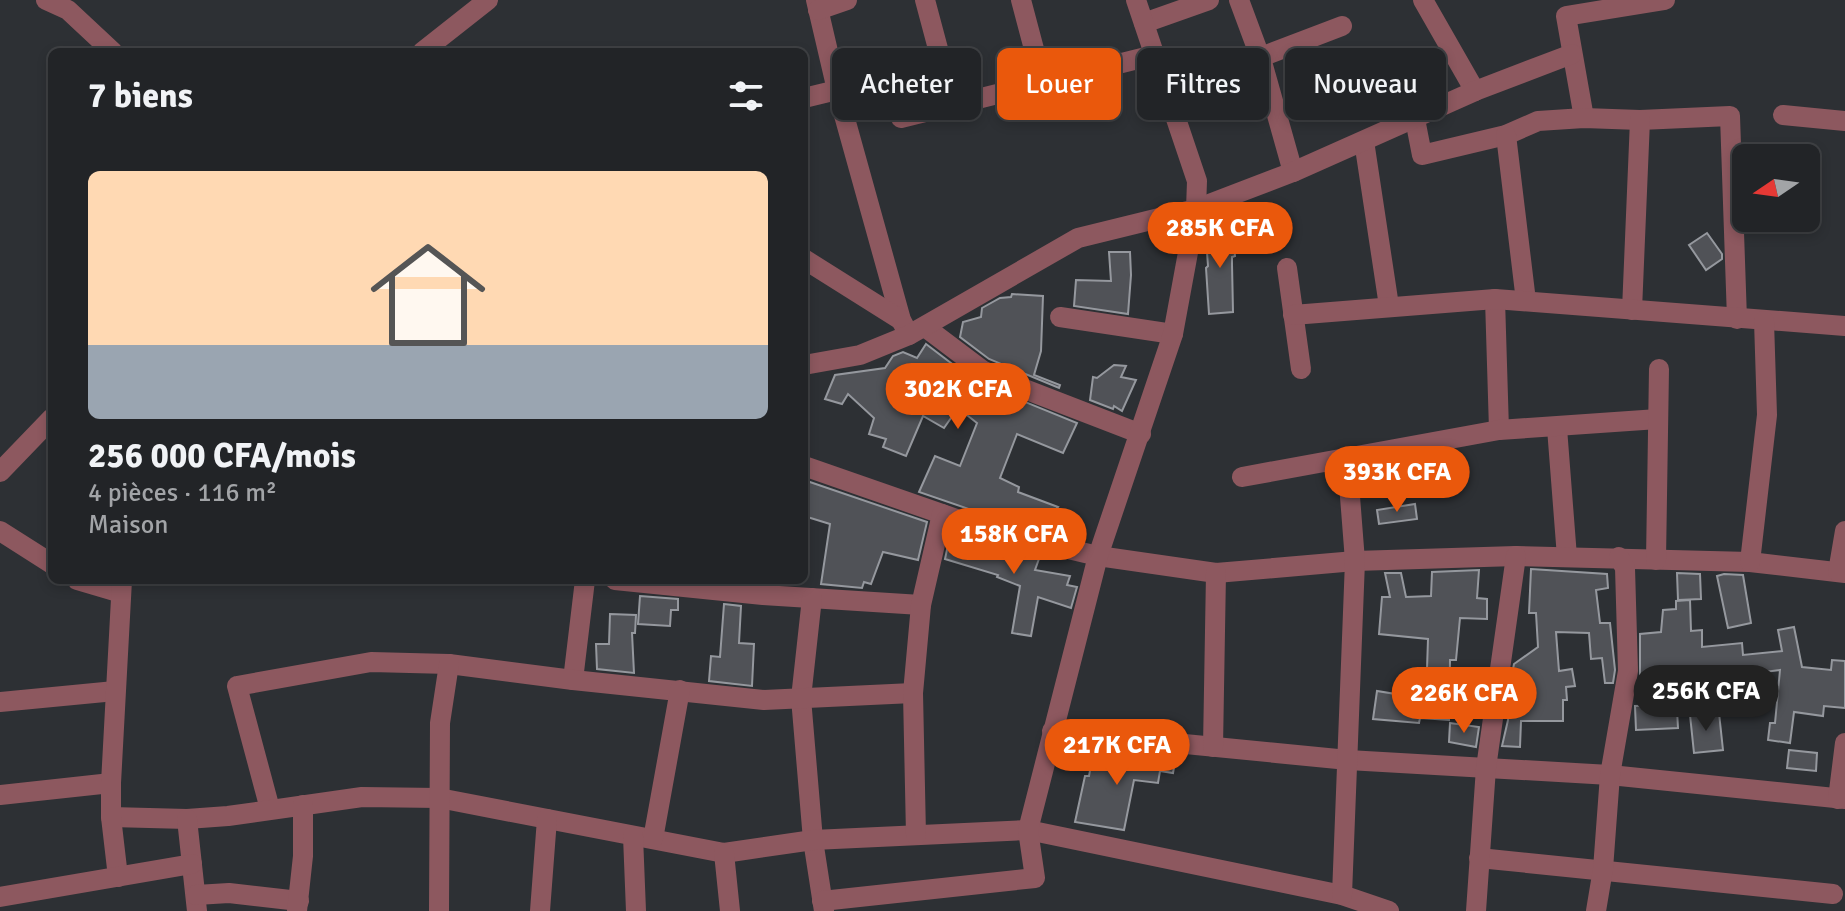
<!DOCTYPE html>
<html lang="fr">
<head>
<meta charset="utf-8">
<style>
	body { margin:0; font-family:Signika,sans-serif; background:#2a2c2f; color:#f1f3f6; height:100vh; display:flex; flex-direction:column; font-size:30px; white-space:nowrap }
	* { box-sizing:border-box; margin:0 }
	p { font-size:26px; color:#a2a4a7 }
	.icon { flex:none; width:44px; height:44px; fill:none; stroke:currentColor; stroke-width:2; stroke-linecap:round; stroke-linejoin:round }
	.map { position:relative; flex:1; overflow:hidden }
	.sheet { position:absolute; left:48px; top:48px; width:760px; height:536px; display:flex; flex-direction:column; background:#222427; border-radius:12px; box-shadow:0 4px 12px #0003,0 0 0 2px #3f4144 }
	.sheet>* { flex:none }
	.top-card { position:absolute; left:832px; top:48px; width:760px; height:72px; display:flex; gap:16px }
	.needle { width:52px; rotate:257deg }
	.tools { position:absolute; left:1732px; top:144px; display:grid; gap:16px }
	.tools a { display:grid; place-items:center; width:88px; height:88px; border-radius:12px; background:#222427; box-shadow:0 4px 12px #0003,0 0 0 2px #3f4144; font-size:40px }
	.price { position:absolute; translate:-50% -68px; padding:0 18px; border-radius:28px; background:#ea580c; color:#fff; font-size:26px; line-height:52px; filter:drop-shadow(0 2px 4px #0008) }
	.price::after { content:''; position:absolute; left:50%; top:48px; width:24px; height:18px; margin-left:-12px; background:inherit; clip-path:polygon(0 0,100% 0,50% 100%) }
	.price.selected { background:#222; color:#fff }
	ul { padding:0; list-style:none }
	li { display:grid; align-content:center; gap:16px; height:424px; padding:0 40px }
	li span { display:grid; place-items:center; height:248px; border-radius:12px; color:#555 }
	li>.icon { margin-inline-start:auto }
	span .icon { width:144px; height:144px; fill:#fffc; stroke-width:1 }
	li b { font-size:34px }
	h2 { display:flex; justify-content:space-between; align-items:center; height:96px; padding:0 40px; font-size:34px }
	.tag { padding:0 28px; border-radius:12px; background:#222427; box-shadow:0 4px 12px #0003,0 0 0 2px #3f4144; font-size:28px; line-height:72px }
	.tag.selected { background:#ea580c; color:#fff }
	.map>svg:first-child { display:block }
	.building { fill:#505257; stroke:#95989e; stroke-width:2 }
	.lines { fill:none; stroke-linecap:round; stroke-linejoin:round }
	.minor { stroke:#8d585f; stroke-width:20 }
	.tertiary { stroke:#8d585f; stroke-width:20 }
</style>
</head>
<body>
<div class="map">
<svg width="1845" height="911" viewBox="0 0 1845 911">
	<rect width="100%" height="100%" fill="#2d3034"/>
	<g class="building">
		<path d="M 1232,226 L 1235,256 L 1232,257 L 1232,264 L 1233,312 L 1209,314 L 1206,268 L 1208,266 L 1207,252 L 1209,251 L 1207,229 Z"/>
		<path d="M 1707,233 L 1722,254 L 1722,259 L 1706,270 L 1689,245 Z"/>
		<path d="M 1109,252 L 1130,252 L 1131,275 L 1128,314 L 1074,306 L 1076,280 L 1111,281 Z"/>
		<path d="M 1012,294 L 1043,296 L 1041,351 L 1034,375 L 1060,385 L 1059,388 L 989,359 L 960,337 L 963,322 L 981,317 L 982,308 L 1000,298 L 1011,297 Z"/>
		<path d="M 926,344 L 976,382 L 1077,423 L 1063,453 L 1017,434 L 1000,478 L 1019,487 L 1018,492 L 1058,507 L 1053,513 L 1058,515 L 1056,518 L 1064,521 L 1060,533 L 995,518 L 919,492 L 935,456 L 960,466 L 977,423 L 958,408 L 944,428 L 923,416 L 906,456 L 883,447 L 886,439 L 869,434 L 874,418 L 848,394 L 842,404 L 825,399 L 835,375 L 885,368 L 893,356 L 903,352 L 917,358 Z"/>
		<path d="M 1114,365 L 1126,366 L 1121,377 L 1136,380 L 1122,411 L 1114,406 L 1113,409 L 1090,400 L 1093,377 L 1097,378 Z"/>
		<path d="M 804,480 L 927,522 L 918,560 L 883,552 L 871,584 L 864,582 L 862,588 L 821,584 L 830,524 L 804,516 Z"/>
		<path d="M 1415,504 L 1417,519 L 1379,524 L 1377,510 Z"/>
		<path d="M 951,531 L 988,544 L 1040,556 L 1035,570 L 1070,576 L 1067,585 L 1077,587 L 1071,608 L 1038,597 L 1031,636 L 1012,633 L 1020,586 L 997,577 L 998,575 L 945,559 Z"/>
		<path d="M 1531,569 L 1607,574 L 1608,588 L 1596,590 L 1600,623 L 1610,623 L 1615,670 L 1613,683 L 1605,683 L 1602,658 L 1591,659 L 1589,633 L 1556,632 L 1559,671 L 1572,669 L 1575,686 L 1566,687 L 1567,700 L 1563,700 L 1563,721 L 1521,721 L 1520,747 L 1502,746 L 1508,720 L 1510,689 L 1528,690 L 1513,669 L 1514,664 L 1538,647 L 1536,613 L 1529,613 Z"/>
		<path d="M 1479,570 L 1477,598 L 1487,599 L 1487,619 L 1460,618 L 1456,660 L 1450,660 L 1449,720 L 1420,718 L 1419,723 L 1373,719 L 1377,691 L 1426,699 L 1428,639 L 1379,634 L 1382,597 L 1390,597 L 1385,573 L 1401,573 L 1406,597 L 1431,596 L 1432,572 Z"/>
		<path d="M 1677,573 L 1700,574 L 1701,599 L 1678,600 Z"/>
		<path d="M 1724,574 L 1743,575 L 1751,623 L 1728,628 L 1717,576 Z"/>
		<path d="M 640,596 L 678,599 L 678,610 L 671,610 L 670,626 L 638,624 Z"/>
		<path d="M 1690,600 L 1691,631 L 1702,630 L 1702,647 L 1742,643 L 1743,655 L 1782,651 L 1778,630 L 1794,627 L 1802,667 L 1831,670 L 1832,660 L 1845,661 L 1845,708 L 1824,706 L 1823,716 L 1794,712 L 1790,743 L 1768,740 L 1770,723 L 1775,723 L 1780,670 L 1748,674 L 1748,670 L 1724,673 L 1723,667 L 1673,668 L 1674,677 L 1640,680 L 1640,634 L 1661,632 L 1663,610 L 1676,609 L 1676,601 Z"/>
		<path d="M 724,604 L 741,606 L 739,643 L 754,644 L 752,686 L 709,681 L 711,656 L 720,657 Z"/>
		<path d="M 610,614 L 636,615 L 635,633 L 632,633 L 634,673 L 597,669 L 596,644 L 609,644 Z"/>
		<path d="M 1663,705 L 1663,710 L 1677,710 L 1678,728 L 1636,730 L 1635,706 Z"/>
		<path d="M 1719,713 L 1723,750 L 1694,753 L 1690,715 Z"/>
		<path d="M 1450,723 L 1479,727 L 1476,747 L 1449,742 Z"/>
		<path d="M 1789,750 L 1817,753 L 1816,771 L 1787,768 Z"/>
		<path d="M 1137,752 L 1176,756 L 1173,773 L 1160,771 L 1158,783 L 1134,780 L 1124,830 L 1075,822 L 1085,776 L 1089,776 L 1093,755 L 1136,763 Z"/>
	</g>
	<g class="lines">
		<g class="minor">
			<path d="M 46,0 L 68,10 L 113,52"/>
			<path d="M 816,0 L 837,90 L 901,320 L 909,335"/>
			<path d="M 925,0 L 953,105"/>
			<path d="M 1021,0 L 1043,83"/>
			<path d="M 1239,0 L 1262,62 L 1293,172"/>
			<path d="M 1423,0 L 1475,91"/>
			<path d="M 818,10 L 847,0"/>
			<path d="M 1144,23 L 1209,0"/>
			<path d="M 1261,57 L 1342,26"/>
			<path d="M 1167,93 L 1262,62"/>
			<path d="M 804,98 L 837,90"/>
			<path d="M 1783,115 L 1845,121"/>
			<path d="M 901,118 L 1154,55"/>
			<path d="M 1584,118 L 1566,16 L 1665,0"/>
			<path d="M 1415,119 L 1422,155 L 1506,135 L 1538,121 L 1584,118 L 1640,120 L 1730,116 L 1737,319"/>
			<path d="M 1506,135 L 1526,301"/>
			<path d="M 1364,141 L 1389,306"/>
			<path d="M 804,259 L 901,320"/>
			<path d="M 1287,268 L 1301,369"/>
			<path d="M 1495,299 L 1499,430"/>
			<path d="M 1632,310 L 1640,120"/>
			<path d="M 1293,315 L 1495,299 L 1845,326"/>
			<path d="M 1060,317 L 1173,334"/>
			<path d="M 925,327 L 982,370 L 1009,383 L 1141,434"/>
			<path d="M 804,365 L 860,355 L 909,335 L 1078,238 L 1196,209 L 1293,172 L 1475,91 L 1572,54"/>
			<path d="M 1557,428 L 1567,557"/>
			<path d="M 804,466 L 991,531 L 1098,556 L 1216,573 L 1355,561 L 1516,556 L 1750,562 L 1845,573"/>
			<path d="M 1242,477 L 1499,430 L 1658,419"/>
			<path d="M 0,531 L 52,564"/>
			<path d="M 1656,560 L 1659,369"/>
			<path d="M 1750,562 L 1767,415 L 1764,321"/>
			<path d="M 1838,572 L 1845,531"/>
			<path d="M 77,580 L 121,593"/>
			<path d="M 615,580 L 763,595 L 921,605"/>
			<path d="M 812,598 L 801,698 L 813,840 L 824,911"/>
			<path d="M 573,680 L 585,580"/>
			<path d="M 0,702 L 115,691"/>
			<path d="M 1052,731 L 1348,760 L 1610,775 L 1845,799"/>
			<path d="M 1213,747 L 1216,573"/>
			<path d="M 0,795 L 111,783"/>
			<path d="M 1838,799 L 1845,743"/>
			<path d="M 270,809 L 237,686 L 371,662 L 449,664 L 573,680 L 764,700 L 913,693"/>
			<path d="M 111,817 L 187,819 L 228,816 L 362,797 L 439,798 L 724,853 L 813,840 L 1028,830 L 1342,895 L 1389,911"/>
			<path d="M 187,819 L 197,911"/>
			<path d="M 916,835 L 913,693 L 921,605 L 942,514"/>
			<path d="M 633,836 L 636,911"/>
			<path d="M 653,839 L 680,690"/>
			<path d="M 724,853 L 730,911"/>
			<path d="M 1479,858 L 1833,894"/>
			<path d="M 118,877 L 111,817 L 111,783 L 122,580"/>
			<path d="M 196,895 L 229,893 L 299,901"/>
			<path d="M 1342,895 L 1355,561 L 1347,458"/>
			<path d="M 0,897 L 192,864"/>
			<path d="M 822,901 L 1035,878 L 1028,830 L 1098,556 L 1173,334 L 1196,209 L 1197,181 L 1136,0"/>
			<path d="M 297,911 L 303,856 L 303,805"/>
			<path d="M 439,911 L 440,723 L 449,664"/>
			<path d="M 540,911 L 547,819"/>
			<path d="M 1476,911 L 1486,768 L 1516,556"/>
			<path d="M 1596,911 L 1603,869 L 1610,775 L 1628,671 L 1625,568 L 1619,557"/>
		</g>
		<g class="tertiary">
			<path d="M 422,52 L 488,0"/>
			<path d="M 0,472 L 52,418"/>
		</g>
	</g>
</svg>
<div class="tools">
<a><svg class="needle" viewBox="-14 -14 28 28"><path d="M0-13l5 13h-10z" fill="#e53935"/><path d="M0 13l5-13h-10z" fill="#a2a4a7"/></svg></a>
</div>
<b class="price" style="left:1220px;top:270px">285K CFA</b>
<b class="price" style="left:958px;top:431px">302K CFA</b>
<b class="price" style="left:1397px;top:514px">393K CFA</b>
<b class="price" style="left:1014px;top:576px">158K CFA</b>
<b class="price selected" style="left:1706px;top:733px">256K CFA</b>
<b class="price" style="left:1464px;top:735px">226K CFA</b>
<b class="price" style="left:1117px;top:787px">217K CFA</b>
<div class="top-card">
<a class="tag">Acheter</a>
<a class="tag selected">Louer</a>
<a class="tag">Filtres</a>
<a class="tag">Nouveau</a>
</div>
<section class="sheet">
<h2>7 biens<svg class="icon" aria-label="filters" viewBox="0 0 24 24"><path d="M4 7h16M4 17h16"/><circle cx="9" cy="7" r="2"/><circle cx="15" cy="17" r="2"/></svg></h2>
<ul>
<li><span style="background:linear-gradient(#ffd9b3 70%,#9aa5b1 0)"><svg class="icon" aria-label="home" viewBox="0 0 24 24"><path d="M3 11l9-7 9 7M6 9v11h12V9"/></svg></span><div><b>256 000 CFA/mois</b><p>4 pièces · 116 m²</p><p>Maison</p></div></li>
</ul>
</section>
</div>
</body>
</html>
